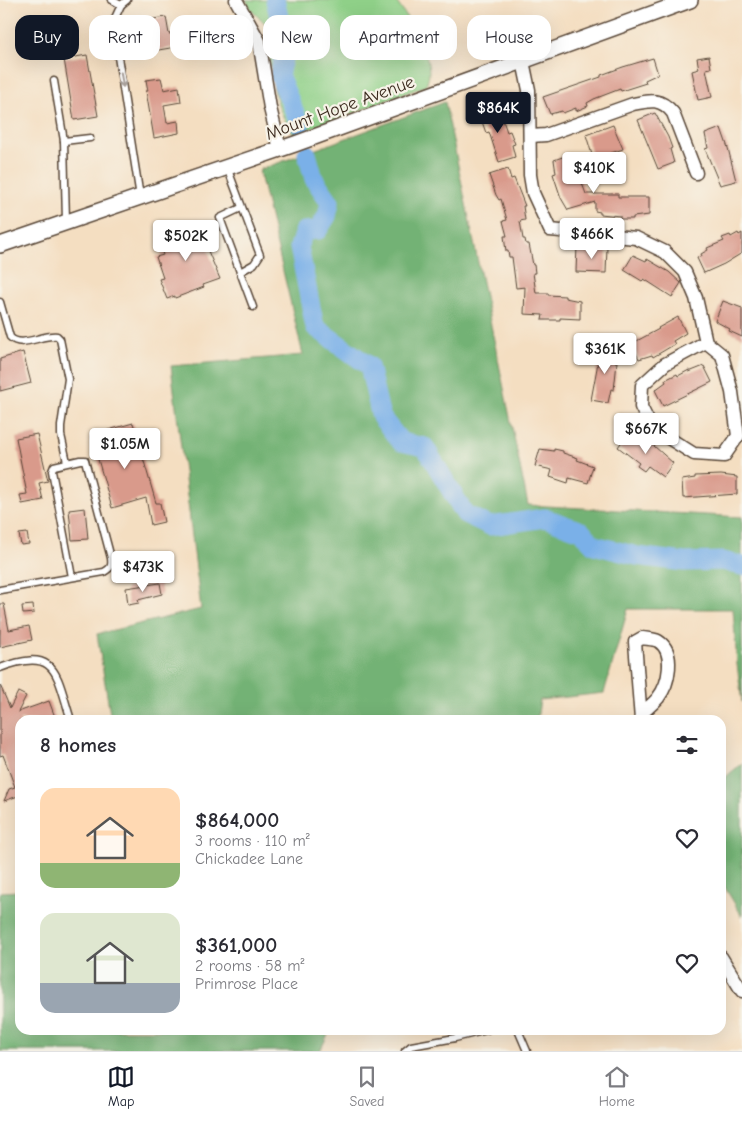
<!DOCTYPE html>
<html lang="en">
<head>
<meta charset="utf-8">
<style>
	body { margin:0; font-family:"Comic Neue",sans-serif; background:#f7f7f7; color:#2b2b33; height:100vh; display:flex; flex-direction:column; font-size:19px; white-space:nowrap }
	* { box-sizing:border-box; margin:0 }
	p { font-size:16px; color:#7c7c81 }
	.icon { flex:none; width:28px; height:28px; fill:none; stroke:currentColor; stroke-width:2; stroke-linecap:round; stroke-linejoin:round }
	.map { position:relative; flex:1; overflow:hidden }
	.details { position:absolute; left:15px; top:715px; width:711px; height:320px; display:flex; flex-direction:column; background:#fff; border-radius:15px; box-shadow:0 5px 20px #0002 }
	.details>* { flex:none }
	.banner { position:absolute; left:15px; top:15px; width:712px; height:45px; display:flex; gap:10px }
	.price { position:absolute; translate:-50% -42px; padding:0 11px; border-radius:5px; background:#fff; color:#222; font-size:16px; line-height:32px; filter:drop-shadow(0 1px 2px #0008) }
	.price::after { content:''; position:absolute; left:50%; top:30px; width:15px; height:11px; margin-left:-8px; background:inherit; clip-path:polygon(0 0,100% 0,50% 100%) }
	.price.selected { background:#111827; color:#fff }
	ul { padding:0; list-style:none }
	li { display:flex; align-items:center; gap:15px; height:125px; padding:0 25px }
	li span { display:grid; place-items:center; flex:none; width:140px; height:100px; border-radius:15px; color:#555 }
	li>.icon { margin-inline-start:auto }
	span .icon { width:60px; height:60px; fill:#fffc; stroke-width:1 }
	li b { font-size:21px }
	h2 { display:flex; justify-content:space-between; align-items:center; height:60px; padding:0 25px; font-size:21px }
	.tag { padding:0 18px; border-radius:15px; background:#fff; box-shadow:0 5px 20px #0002; font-size:18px; line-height:45px }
	.tag.selected { background:#111827; color:#fff }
	.dock { display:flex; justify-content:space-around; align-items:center; height:70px; border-top:1px solid #e1e1e2; background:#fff; font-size:14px; color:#7c7c81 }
	.dock a { display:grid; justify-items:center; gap:2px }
	.dock .selected { color:#111827 }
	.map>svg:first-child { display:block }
	.green { fill:#8fd088; stroke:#657d53 }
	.forest { fill:#73b274; stroke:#576e49 }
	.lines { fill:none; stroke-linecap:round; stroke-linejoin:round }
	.river { stroke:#7ab0e8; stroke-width:19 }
	.building { fill:#d99a8b }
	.service-casing { stroke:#574536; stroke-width:9 }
	.minor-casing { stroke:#574536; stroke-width:15 }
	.tertiary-casing { stroke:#574536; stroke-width:18 }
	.service { stroke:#fff; stroke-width:6 }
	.minor { stroke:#fff; stroke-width:12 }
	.tertiary { stroke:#fff; stroke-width:15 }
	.oneway { stroke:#a79f9a }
	.labels { text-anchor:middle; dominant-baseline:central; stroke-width:4.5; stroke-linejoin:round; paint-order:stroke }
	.street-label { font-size:18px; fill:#3b2a1e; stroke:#f7f3e8 }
</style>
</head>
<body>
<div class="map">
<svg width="742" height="1051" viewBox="0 0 742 1051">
	<rect width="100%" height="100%" fill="#f7f3e8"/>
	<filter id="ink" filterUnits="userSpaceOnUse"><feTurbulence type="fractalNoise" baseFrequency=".02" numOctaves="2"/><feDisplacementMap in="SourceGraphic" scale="10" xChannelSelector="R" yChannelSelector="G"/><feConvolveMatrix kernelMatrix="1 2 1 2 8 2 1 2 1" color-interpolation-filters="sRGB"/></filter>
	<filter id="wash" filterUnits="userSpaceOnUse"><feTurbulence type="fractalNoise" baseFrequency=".0096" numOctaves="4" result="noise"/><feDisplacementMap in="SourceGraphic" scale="20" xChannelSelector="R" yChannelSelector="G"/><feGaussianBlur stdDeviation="1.12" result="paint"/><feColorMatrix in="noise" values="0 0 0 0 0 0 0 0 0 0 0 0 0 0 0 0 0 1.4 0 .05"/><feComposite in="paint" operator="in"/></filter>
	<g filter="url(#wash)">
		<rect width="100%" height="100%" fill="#f4dec1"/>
		<path class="green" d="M 246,0 L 395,0 C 408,18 440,64 425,86 L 294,135 C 270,102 270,63 266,24 L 252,11 Z"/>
		<g class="forest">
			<path d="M 445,102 L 528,505 L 742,517 L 742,702 L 737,664 L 733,609 L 628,609 L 604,693 L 540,700 L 537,720 L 111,720 L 97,634 L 201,609 L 171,366 L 303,355 L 259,170 Z"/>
			<path d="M 742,763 L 742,916 L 721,881 L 721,781 Z"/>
			<path d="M 20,891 L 20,1030 L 330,1030 L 320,1051 L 0,1051 L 0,892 Z"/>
		</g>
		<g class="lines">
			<g class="river">
				<path d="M 275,0 L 286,46 L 279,75 L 300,125"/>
				<path d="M 307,154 L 314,179 L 330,202 L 327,216 L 318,230 L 304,231 L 299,247 L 315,327 L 369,366 L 381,417 L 401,442 L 425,447 L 465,514 L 490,526 L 545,518 L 581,531 L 594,545 L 637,556 L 684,562 L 723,561 L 742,566"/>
			</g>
		</g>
		<g id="blocks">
			<g class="building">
				<path d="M 166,17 L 169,34 L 174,33 L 176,47 L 147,52 L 145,40 L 150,39 L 147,20 Z"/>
				<path d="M 87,55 L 98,116 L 74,120 L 64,59 Z"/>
				<path d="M 709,56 L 711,68 L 706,69 L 712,97 L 698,100 L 692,71 L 699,69 L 697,58 Z"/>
				<path d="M 653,58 L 658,74 L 645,80 L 646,83 L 621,91 L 620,89 L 594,99 L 587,103 L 588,106 L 576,111 L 576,108 L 563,113 L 562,111 L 550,114 L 543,97 L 601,77 L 601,75 L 623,67 Z"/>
				<path d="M 161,78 L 164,90 L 179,87 L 181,102 L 164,105 L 167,123 L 178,121 L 179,133 L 154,138 L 146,91 L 148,91 L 146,80 Z"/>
				<path d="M 497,107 L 499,112 L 500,112 L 507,132 L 510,131 L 515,144 L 512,145 L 515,157 L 499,162 L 489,132 L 486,133 L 479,113 Z"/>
				<path d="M 655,113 L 668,137 L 672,148 L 670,149 L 674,163 L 658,169 L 638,120 Z"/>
				<path d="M 613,125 L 623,149 L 596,158 L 596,157 L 593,158 L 586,135 Z"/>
				<path d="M 721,128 L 728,148 L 736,181 L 720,185 L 705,149 L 708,148 L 705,134 Z"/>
				<path d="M 571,154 L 586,194 L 618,194 L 618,197 L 649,197 L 649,215 L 633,217 L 633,219 L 620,219 L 620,216 L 600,214 L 600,212 L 595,211 L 595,202 L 568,210 L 561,198 L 553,174 L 556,173 L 554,160 Z"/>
				<path d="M 508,169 L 511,179 L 514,178 L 525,206 L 523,206 L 525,220 L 520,221 L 523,239 L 525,239 L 526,244 L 529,244 L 533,265 L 534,265 L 535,273 L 533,273 L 536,293 L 548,293 L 548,295 L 565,296 L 565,298 L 580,301 L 580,319 L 560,318 L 560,320 L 542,320 L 543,315 L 524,314 L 525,287 L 516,288 L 512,257 L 509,257 L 508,251 L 506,251 L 504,236 L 507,236 L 503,221 L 507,220 L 501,199 L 499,200 L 496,195 L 489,175 Z"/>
				<path d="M 202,226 L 205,235 L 207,235 L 213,250 L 208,251 L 220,279 L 203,285 L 204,287 L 175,298 L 175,296 L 167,299 L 159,279 L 163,278 L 156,257 L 163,255 L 158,241 L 169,237 L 167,232 L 181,227 L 183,233 Z"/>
				<path d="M 738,233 L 739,235 L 742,233 L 742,253 L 724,264 L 704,273 L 697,258 L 702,256 L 701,254 L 708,250 L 707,248 L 724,241 L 722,238 L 730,235 L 731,237 Z"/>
				<path d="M 577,246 L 607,247 L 606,273 L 576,272 Z"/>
				<path d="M 633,255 L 646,261 L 647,259 L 669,272 L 681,283 L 672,297 L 644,279 L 642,281 L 624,270 Z"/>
				<path d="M 723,301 L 742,308 L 742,337 L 729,331 L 730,329 L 715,321 Z"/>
				<path d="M 678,317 L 686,333 L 673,341 L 675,344 L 665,350 L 653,357 L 652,355 L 639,359 L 631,344 L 659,329 L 658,328 Z"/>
				<path d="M 599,347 L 616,349 L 615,362 L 617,362 L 615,381 L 614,390 L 611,389 L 608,403 L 591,400 L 597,368 Z"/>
				<path d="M 23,352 L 31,383 L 0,391 L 0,359 Z"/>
				<path d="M 704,366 L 712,382 L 663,406 L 655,390 L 666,382 L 665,380 L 677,374 L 678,376 L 689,370 L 689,372 Z"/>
				<path d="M 133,423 L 156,503 L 160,503 L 164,522 L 151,525 L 146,498 L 112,508 L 91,435 Z"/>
				<path d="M 628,433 L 640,440 L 641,438 L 654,446 L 673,463 L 663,477 L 648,466 L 644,471 L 637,466 L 639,463 L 618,447 Z"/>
				<path d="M 37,434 L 48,481 L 39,483 L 43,500 L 22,504 L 20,495 L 27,494 L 16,438 Z"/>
				<path d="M 540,449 L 554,451 L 554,449 L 563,451 L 563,453 L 578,458 L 577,460 L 593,466 L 588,483 L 569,478 L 568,483 L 550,477 L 552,470 L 535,466 Z"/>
				<path d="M 721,475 L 737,477 L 737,494 L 683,498 L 682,480 L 695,478 L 695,476 Z"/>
				<path d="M 85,508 L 88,539 L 72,540 L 69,510 Z"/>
				<path d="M 27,533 L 29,544 L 21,545 L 19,534 Z"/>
				<path d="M 160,583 L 162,594 L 138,600 L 139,603 L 128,605 L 126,588 Z"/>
				<path d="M 0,604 L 4,604 L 9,630 L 29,626 L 32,640 L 0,647 Z"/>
				<path d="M 33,605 L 34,613 L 23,614 L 22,606 Z"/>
				<path d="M 0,685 L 10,708 L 18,692 L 26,696 L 18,712 L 49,701 L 55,717 L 55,720 L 20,720 L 20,798 L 18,796 L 4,801 L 9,789 L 15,787 L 3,755 L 0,756 Z"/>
			</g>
		</g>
	</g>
	<g filter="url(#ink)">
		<use href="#blocks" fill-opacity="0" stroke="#574536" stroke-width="1"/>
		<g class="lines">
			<g class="service-casing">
				<g id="service">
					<path d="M 112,0 L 121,5"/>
					<path d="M 127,0 L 121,5 L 115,18 L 116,44 L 140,197"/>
					<path d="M 54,81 L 64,141"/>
					<path d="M 227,167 L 260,255 L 254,264 L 240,272 L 253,307"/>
					<path d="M 66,221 L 64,141 L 90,138"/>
					<path d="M 240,272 L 220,218 L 241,208"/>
					<path d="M 0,302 L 10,337 C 21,349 42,334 57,336 L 60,339 L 68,379 L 61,426 L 61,435 L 67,462"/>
					<path d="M 0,590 L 104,572 C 111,568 112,566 111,558 L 86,464 L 85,460 L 80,460 L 54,466 L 52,471 L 72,577"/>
					<path d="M 0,668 C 58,646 56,674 71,720"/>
					<path d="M 518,1030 L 527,1051"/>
					<path d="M 405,1051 L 411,1046 L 455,1038 L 487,1030"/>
				</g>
			</g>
			<g class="minor-casing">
				<g id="minor">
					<path d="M 236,0 L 259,41 L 270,108 L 280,149"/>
					<path d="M 523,61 L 529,90 L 530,175 L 533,193 L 550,230 L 636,238 L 665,252 L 685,272 L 696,298 L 706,342 L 722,355 L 732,392 L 738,436 L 724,456 L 694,454 L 651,427 L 641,407 L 642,385 L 665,364 L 706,342"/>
					<path d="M 531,136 L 546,135 L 633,104 C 651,100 661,98 673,113 L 696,173"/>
					<path d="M 641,714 C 646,709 653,704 658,698 C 669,684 676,652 658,641 C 654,639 647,639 642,638 L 635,642 L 641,720"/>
					<path d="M 721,957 L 742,991"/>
				</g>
			</g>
			<g class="tertiary-casing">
				<path id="tertiary" d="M 0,245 L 295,144 L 690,0"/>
			</g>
			<use href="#service" class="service"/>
			<use href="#minor" class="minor"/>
			<use href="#tertiary" class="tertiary"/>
		</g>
		<defs><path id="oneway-shaft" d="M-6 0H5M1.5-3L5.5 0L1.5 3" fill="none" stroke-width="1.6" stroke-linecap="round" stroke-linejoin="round" transform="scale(1.25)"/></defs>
		<use class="oneway" href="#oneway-shaft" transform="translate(122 80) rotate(81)"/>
	</g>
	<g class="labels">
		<g class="street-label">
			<text transform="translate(340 108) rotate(-20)">Mount Hope Avenue</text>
		</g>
	</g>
</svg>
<b class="price selected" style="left:498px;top:134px">$864K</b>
<b class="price" style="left:594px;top:194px">$410K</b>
<b class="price" style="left:592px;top:260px">$466K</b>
<b class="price" style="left:186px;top:262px">$502K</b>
<b class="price" style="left:605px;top:375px">$361K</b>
<b class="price" style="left:646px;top:455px">$667K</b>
<b class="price" style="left:125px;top:470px">$1.05M</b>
<b class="price" style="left:143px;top:593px">$473K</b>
<div class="banner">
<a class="tag selected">Buy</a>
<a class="tag">Rent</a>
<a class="tag">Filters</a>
<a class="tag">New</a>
<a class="tag">Apartment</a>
<a class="tag">House</a>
</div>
<section class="details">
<h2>8 homes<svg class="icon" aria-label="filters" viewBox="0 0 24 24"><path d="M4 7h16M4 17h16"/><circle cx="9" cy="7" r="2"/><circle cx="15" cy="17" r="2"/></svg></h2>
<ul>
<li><span style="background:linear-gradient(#ffd9b3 75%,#8fb573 0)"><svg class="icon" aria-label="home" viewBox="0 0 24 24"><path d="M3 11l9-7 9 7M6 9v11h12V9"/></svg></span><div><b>$864,000</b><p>3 rooms · 110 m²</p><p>Chickadee Lane</p></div><svg class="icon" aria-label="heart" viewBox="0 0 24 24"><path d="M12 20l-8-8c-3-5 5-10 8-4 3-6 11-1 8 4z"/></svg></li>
<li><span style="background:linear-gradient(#dfe7d0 70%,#9aa5b1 0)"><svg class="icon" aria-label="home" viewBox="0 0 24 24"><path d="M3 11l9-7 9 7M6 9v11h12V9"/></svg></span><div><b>$361,000</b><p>2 rooms · 58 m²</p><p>Primrose Place</p></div><svg class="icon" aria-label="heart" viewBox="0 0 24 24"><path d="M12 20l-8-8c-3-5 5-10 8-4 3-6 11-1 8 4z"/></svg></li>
</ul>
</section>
</div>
<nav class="dock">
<a class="selected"><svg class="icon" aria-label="map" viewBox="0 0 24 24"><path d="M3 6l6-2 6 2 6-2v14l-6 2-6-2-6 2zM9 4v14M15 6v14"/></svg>Map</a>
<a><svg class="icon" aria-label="saved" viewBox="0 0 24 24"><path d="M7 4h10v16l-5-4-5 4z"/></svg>Saved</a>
<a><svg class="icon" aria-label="home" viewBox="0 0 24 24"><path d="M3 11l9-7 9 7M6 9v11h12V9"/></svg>Home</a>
</nav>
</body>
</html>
